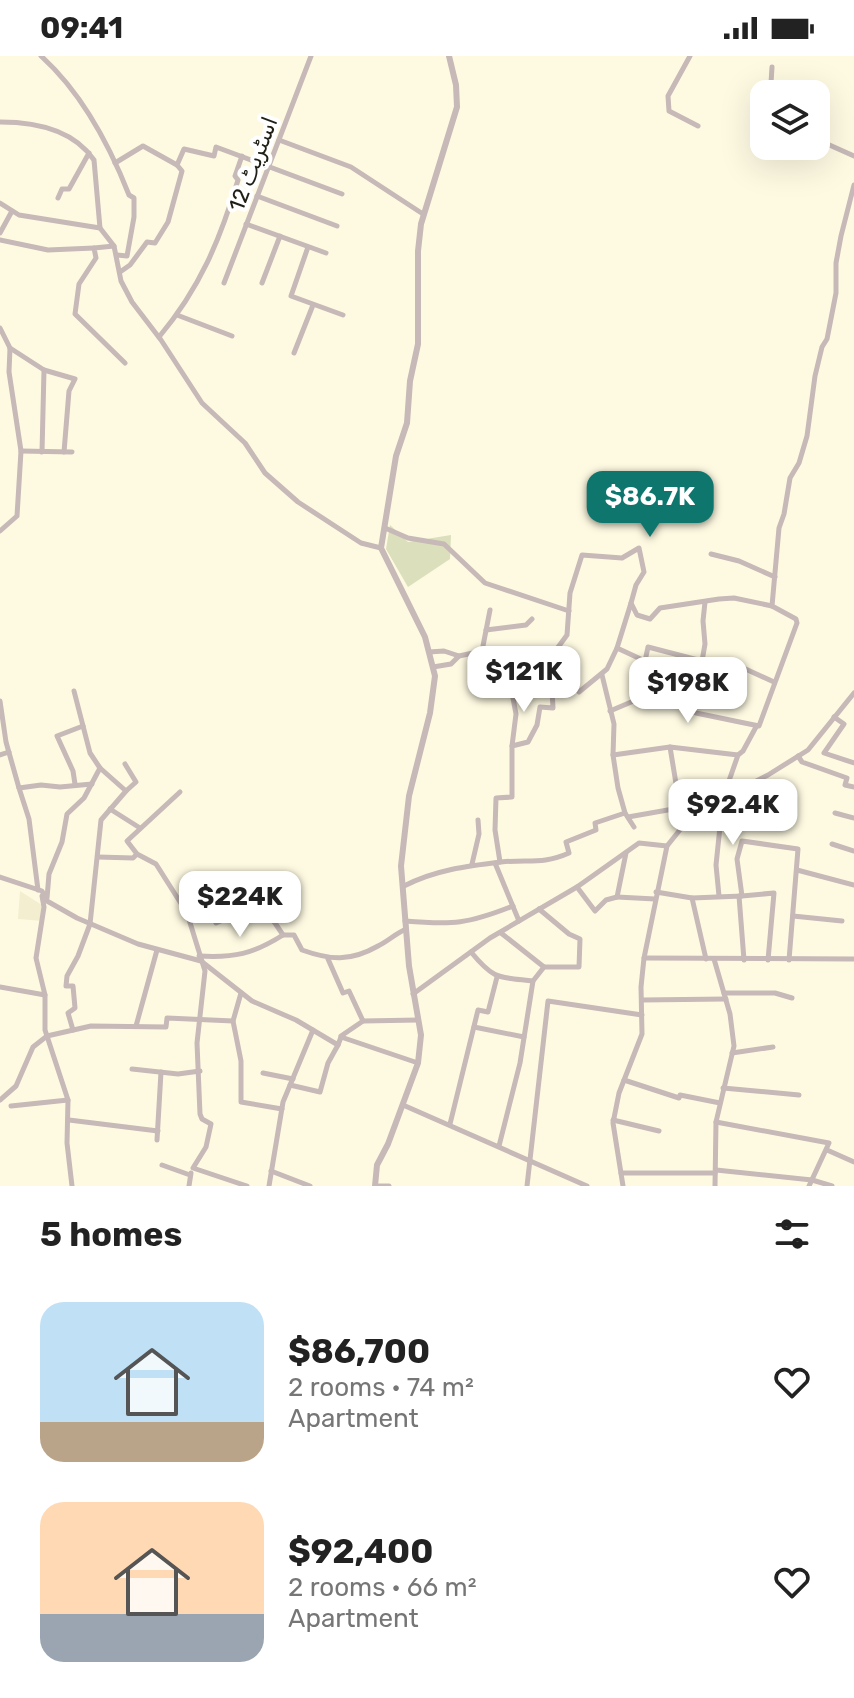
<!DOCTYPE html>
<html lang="en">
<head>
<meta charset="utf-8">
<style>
	body { margin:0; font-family:Rubik,"Noto Sans Arabic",sans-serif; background:#f6f6f6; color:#222; height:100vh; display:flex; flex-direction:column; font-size:30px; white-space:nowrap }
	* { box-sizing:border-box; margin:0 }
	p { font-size:26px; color:#767676 }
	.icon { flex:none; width:44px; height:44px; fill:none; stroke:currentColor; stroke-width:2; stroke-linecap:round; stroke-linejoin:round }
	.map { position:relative; height:1130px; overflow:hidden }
	.panel { display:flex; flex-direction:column; background:#fff; flex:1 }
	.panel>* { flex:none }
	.tools { position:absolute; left:750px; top:24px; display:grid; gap:16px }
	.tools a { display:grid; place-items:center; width:80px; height:80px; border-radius:16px; background:#fff; box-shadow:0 8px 32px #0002; font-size:40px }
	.price { position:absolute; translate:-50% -68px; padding:0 18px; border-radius:16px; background:#fff; color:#222; font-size:26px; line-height:52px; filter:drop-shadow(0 2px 4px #0008) }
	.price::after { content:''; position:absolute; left:50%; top:48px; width:24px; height:18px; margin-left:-12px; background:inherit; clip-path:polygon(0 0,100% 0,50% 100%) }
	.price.active { background:#0f766e; color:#fff }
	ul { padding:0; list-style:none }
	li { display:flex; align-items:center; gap:24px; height:200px; padding:0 40px }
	li span { display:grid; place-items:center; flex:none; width:224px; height:160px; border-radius:24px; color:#555 }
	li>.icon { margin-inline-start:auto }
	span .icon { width:96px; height:96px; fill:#fffc; stroke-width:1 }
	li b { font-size:34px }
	h2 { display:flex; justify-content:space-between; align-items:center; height:96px; padding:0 40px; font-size:34px }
	.status { display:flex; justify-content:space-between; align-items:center; height:56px; padding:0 40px; background:#fff; direction:ltr }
	.status svg { height:22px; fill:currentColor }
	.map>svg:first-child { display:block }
	.built { fill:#f3eecf }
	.green { fill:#dbdfbb }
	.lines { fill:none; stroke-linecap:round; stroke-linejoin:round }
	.minor { stroke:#c6b9b7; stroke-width:5 }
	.tertiary { stroke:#c6b9b7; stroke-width:6 }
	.labels { text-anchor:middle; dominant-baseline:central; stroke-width:8; stroke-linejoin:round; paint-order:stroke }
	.street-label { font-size:22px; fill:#201f16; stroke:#fff }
</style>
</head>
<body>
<div class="status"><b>09:41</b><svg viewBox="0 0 49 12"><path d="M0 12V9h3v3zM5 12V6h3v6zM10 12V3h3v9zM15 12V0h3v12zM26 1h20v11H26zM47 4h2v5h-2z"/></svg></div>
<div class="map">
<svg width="854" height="1130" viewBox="0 0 854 1130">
	<rect width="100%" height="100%" fill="#fefae2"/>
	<path class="built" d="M 20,835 L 45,851 L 43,865 L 18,863 Z"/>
	<path class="green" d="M 390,469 L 408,486 L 451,479 L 450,503 L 408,531 L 386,493 Z"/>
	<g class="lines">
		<g class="minor">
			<path d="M 41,0 C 82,37 109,88 129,139 L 134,142 L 134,161 L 127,200 L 117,199"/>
			<path d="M 690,0 L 668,40 L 669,55 L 698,70"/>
			<path d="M 772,11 L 771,27 L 787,38"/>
			<path d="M 0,66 C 35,66 73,73 94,104 L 100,172 L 114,190 L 121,225 L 132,246 L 161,284 L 202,347 L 245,387 L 265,417 L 298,446 L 361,487 L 381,492"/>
			<path d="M 816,83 L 854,100"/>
			<path d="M 279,84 L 351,111 L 423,158"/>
			<path d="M 115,107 L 143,90 L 177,109 L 184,93 L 214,100 L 216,91 L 342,138"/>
			<path d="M 257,140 L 337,170"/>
			<path d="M 58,142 L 62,133 L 69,133 L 89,97"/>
			<path d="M 0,147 L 19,159 L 100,172"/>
			<path d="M 246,168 L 326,197"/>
			<path d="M 0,177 L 12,155"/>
			<path d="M 0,184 L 48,194 L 94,192"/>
			<path d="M 114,190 L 94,192 L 96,202 L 79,228 L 75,258 L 125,307"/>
			<path d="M 308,191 L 291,240 L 343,259"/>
			<path d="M 120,216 L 130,209 L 147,186 L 155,187 L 168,166 L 182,115 L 177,109"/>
			<path d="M 224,227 L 311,0"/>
			<path d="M 262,227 L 280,180"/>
			<path d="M 177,259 L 232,280"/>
			<path d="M 0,272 L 10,292 L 9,316 L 21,395 L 17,460 L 0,475"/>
			<path d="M 159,281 C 200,232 220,184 238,124 L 235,120 L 242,100"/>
			<path d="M 10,292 L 44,314 L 42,396"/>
			<path d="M 294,297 L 313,249"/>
			<path d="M 44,314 L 75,323 L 69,335 L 64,396"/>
			<path d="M 21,395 L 72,396"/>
			<path d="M 385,472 L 408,482 L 444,488 L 485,527 L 569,555"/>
			<path d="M 711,498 L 739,505 L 775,521"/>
			<path d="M 486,574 L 526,569 L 532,563"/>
			<path d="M 617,592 L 645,605 L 648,591 L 702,605 L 739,610 L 774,626"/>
			<path d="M 482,595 L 487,605 L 488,623 L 510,626 L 516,658 L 512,690"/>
			<path d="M 429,596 L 444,595 L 459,600"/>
			<path d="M 433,611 L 451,608 L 459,600 L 482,595 L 490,554"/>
			<path d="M 602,619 L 614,668 L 613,699 L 618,732 L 625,757 L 634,771"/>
			<path d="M 579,636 L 607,613 L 617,592 L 631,547 L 637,559 L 650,563 L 660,552 L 719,543 L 734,542 L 772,550"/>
			<path d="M 0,645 L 6,686 L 19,732 L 41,729 L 60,731 L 92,728"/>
			<path d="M 676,649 L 692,616 L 702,605 L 705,588 L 703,565 L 705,546"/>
			<path d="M 610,655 L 643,641 L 656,642 L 696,657 L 759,670 L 797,567 L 796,563 L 772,550 L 779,472 L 784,458 L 790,422 L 799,407 L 807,380 L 815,320 L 822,291 L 827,283 L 836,237 L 836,207 L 841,180 L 854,129"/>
			<path d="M 834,661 L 844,668 L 824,697 L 854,707"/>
			<path d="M 670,691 L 683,770"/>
			<path d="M 0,699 L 9,696"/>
			<path d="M 613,699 L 670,691 L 738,699"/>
			<path d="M 798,700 L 802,706 L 847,722 L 845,729 L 854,731"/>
			<path d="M 125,708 L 136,726 L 126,735"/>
			<path d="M 75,728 L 73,715 L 57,680 L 83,670"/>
			<path d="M 19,732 L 29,763 L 38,834"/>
			<path d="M 180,736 L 127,785 L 137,798 L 156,808 L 187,857"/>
			<path d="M 110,753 L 140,772"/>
			<path d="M 835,757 L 854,762"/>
			<path d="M 628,761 L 679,752"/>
			<path d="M 832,788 L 854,795"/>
			<path d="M 98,801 L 133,802 L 137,798"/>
			<path d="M 500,806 L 495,774 L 496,742 L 512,741 L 512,690 L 528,686 L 537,669 L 540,651 L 553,652 L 551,615 L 556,594 L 567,579 L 570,537 L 582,499 L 622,502 L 639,492 L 644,516 L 636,529 L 631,547"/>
			<path d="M 495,807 L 519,865"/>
			<path d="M 472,808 L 479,778 L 478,764"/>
			<path d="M 797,814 L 854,829"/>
			<path d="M 0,821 L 42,835 L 47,845 L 77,862 L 138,888 L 201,905 L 252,945 L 296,964 L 338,989 L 341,981 L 418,1007"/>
			<path d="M 404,830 C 435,814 467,810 501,806 C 529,803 542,809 569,797 L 566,786 L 596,774 L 595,767 L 625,757"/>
			<path d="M 577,831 L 595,855 L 606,844 L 617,841 L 626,797"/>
			<path d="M 656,836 L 692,842 L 742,840 L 737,803 L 742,785 L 798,793 L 789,904"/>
			<path d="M 42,840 L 44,851 L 36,902 L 45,939 L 45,974 L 68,1044 L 67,1087 L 72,1130"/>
			<path d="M 719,840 L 716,809 L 723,742 L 738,699 L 743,695 L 756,671"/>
			<path d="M 739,840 L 744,904"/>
			<path d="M 742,840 L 774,837 L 768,904"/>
			<path d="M 617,841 L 655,843"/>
			<path d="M 47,842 L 49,818 L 62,786 L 67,758 L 84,742 L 100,712 L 90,697 L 74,635"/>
			<path d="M 692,842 L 706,903"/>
			<path d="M 793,860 L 842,865"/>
			<path d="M 405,865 C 453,869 468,868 513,850"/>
			<path d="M 501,877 L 544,911"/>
			<path d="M 471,896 C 494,924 498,921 533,925"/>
			<path d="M 199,900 C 234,902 253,898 283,879"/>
			<path d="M 644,902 L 854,903"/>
			<path d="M 328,903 L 343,937 L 349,935 L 363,965"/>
			<path d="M 714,903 L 730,958 L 734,990 L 716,1066 L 715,1130"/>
			<path d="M 0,931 L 45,939"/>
			<path d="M 241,937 L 233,965 L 241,1005 L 241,1046 L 282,1053"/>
			<path d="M 724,937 L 775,937 L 792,942"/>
			<path d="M 413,938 L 490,882 L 577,831 L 639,787 L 667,790"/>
			<path d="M 642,944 L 726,943"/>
			<path d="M 136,970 L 157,894"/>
			<path d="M 474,971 L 524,981"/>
			<path d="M 73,974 L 68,957 L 75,952 L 73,930 L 66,930 L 67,920 L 78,900 L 90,868 L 101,764 L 126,735 L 100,712"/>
			<path d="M 341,980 L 363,965 L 418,964"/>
			<path d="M 732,997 L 773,991"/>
			<path d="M 132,1013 L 178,1018 L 200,1015"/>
			<path d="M 263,1017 L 293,1023"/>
			<path d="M 624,1024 L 679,1042 L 680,1039 L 720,1047"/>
			<path d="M 290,1029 L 320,1036 L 328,1007 L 338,989"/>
			<path d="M 723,1032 L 799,1039"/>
			<path d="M 0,1044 L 16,1030 L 33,991 L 47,980 L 91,970 L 166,971 L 167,962 L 233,965"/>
			<path d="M 403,1049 L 587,1130"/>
			<path d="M 11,1050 L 68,1044"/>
			<path d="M 69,1064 L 158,1075"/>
			<path d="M 613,1064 L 659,1075"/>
			<path d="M 716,1066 L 829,1087 L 809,1130"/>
			<path d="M 450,1068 L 478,954 L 488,956 L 497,921"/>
			<path d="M 157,1084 L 161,1016"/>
			<path d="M 499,1090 L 520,1007 L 533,925 L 544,911 L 579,911 L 580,883 L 569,878 L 539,853"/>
			<path d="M 827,1094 L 854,1106"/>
			<path d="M 162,1109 L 190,1119"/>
			<path d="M 716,1114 L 812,1124 L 832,1130"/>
			<path d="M 271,1115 L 310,1130"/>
			<path d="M 621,1117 L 715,1117"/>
			<path d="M 189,1130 L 191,1117"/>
			<path d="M 247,1130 L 193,1112 L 206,1091 L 211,1068 L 202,1063 L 200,1058 L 197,987 L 205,915 L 187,857 L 205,848 L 216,867 L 258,849 L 275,867 L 283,879 L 294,879 L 302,894 C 330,904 350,906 378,890 C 388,885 395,878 406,873"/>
			<path d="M 269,1130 L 283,1046 L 313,974"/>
			<path d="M 375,1130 L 389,1130"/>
			<path d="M 527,1130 L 548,945 L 642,959"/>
			<path d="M 623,1130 L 613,1067 L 619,1037 L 642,978 L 641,931 L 644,902 L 667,790 L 683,770 L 723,742 L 768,719 L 808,694 L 854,637"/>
		</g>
		<path class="tertiary" d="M 375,1130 L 377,1109 L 388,1088 L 418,1007 L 421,979 L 409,910 L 401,810 L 409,740 L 430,657 L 435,620 L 425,581 L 381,492 L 396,400 L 407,367 L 410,325 L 418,288 L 418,195 L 421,168 L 457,51 L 456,29 L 449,0"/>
	</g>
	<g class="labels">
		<g class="street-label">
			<text transform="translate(253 108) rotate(-69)">اسٹریٹ 12</text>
		</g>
	</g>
</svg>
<div class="tools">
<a><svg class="icon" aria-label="layers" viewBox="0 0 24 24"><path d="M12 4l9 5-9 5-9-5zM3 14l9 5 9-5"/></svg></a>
</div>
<b class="price active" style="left:650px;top:483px">$86.7K</b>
<b class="price" style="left:524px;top:658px">$121K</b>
<b class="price" style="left:688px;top:669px">$198K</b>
<b class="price" style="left:733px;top:791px">$92.4K</b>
<b class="price" style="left:240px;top:883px">$224K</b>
</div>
<section class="panel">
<h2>5 homes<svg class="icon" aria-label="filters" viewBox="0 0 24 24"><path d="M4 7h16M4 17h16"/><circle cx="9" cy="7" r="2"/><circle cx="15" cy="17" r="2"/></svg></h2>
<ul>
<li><span style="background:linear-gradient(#bfe0f5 75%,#b9a48a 0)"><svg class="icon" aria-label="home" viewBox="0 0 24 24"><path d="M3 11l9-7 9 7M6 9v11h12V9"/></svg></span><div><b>$86,700</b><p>2 rooms · 74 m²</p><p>Apartment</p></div><svg class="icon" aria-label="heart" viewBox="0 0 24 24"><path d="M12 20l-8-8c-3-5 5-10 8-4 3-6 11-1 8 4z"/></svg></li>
<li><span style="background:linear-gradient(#ffd9b3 70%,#9aa5b1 0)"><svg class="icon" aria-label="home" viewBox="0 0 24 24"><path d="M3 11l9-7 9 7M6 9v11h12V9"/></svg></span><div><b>$92,400</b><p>2 rooms · 66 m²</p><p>Apartment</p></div><svg class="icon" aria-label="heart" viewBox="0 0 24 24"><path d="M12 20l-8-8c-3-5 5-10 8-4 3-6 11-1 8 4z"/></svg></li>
</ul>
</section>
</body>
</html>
